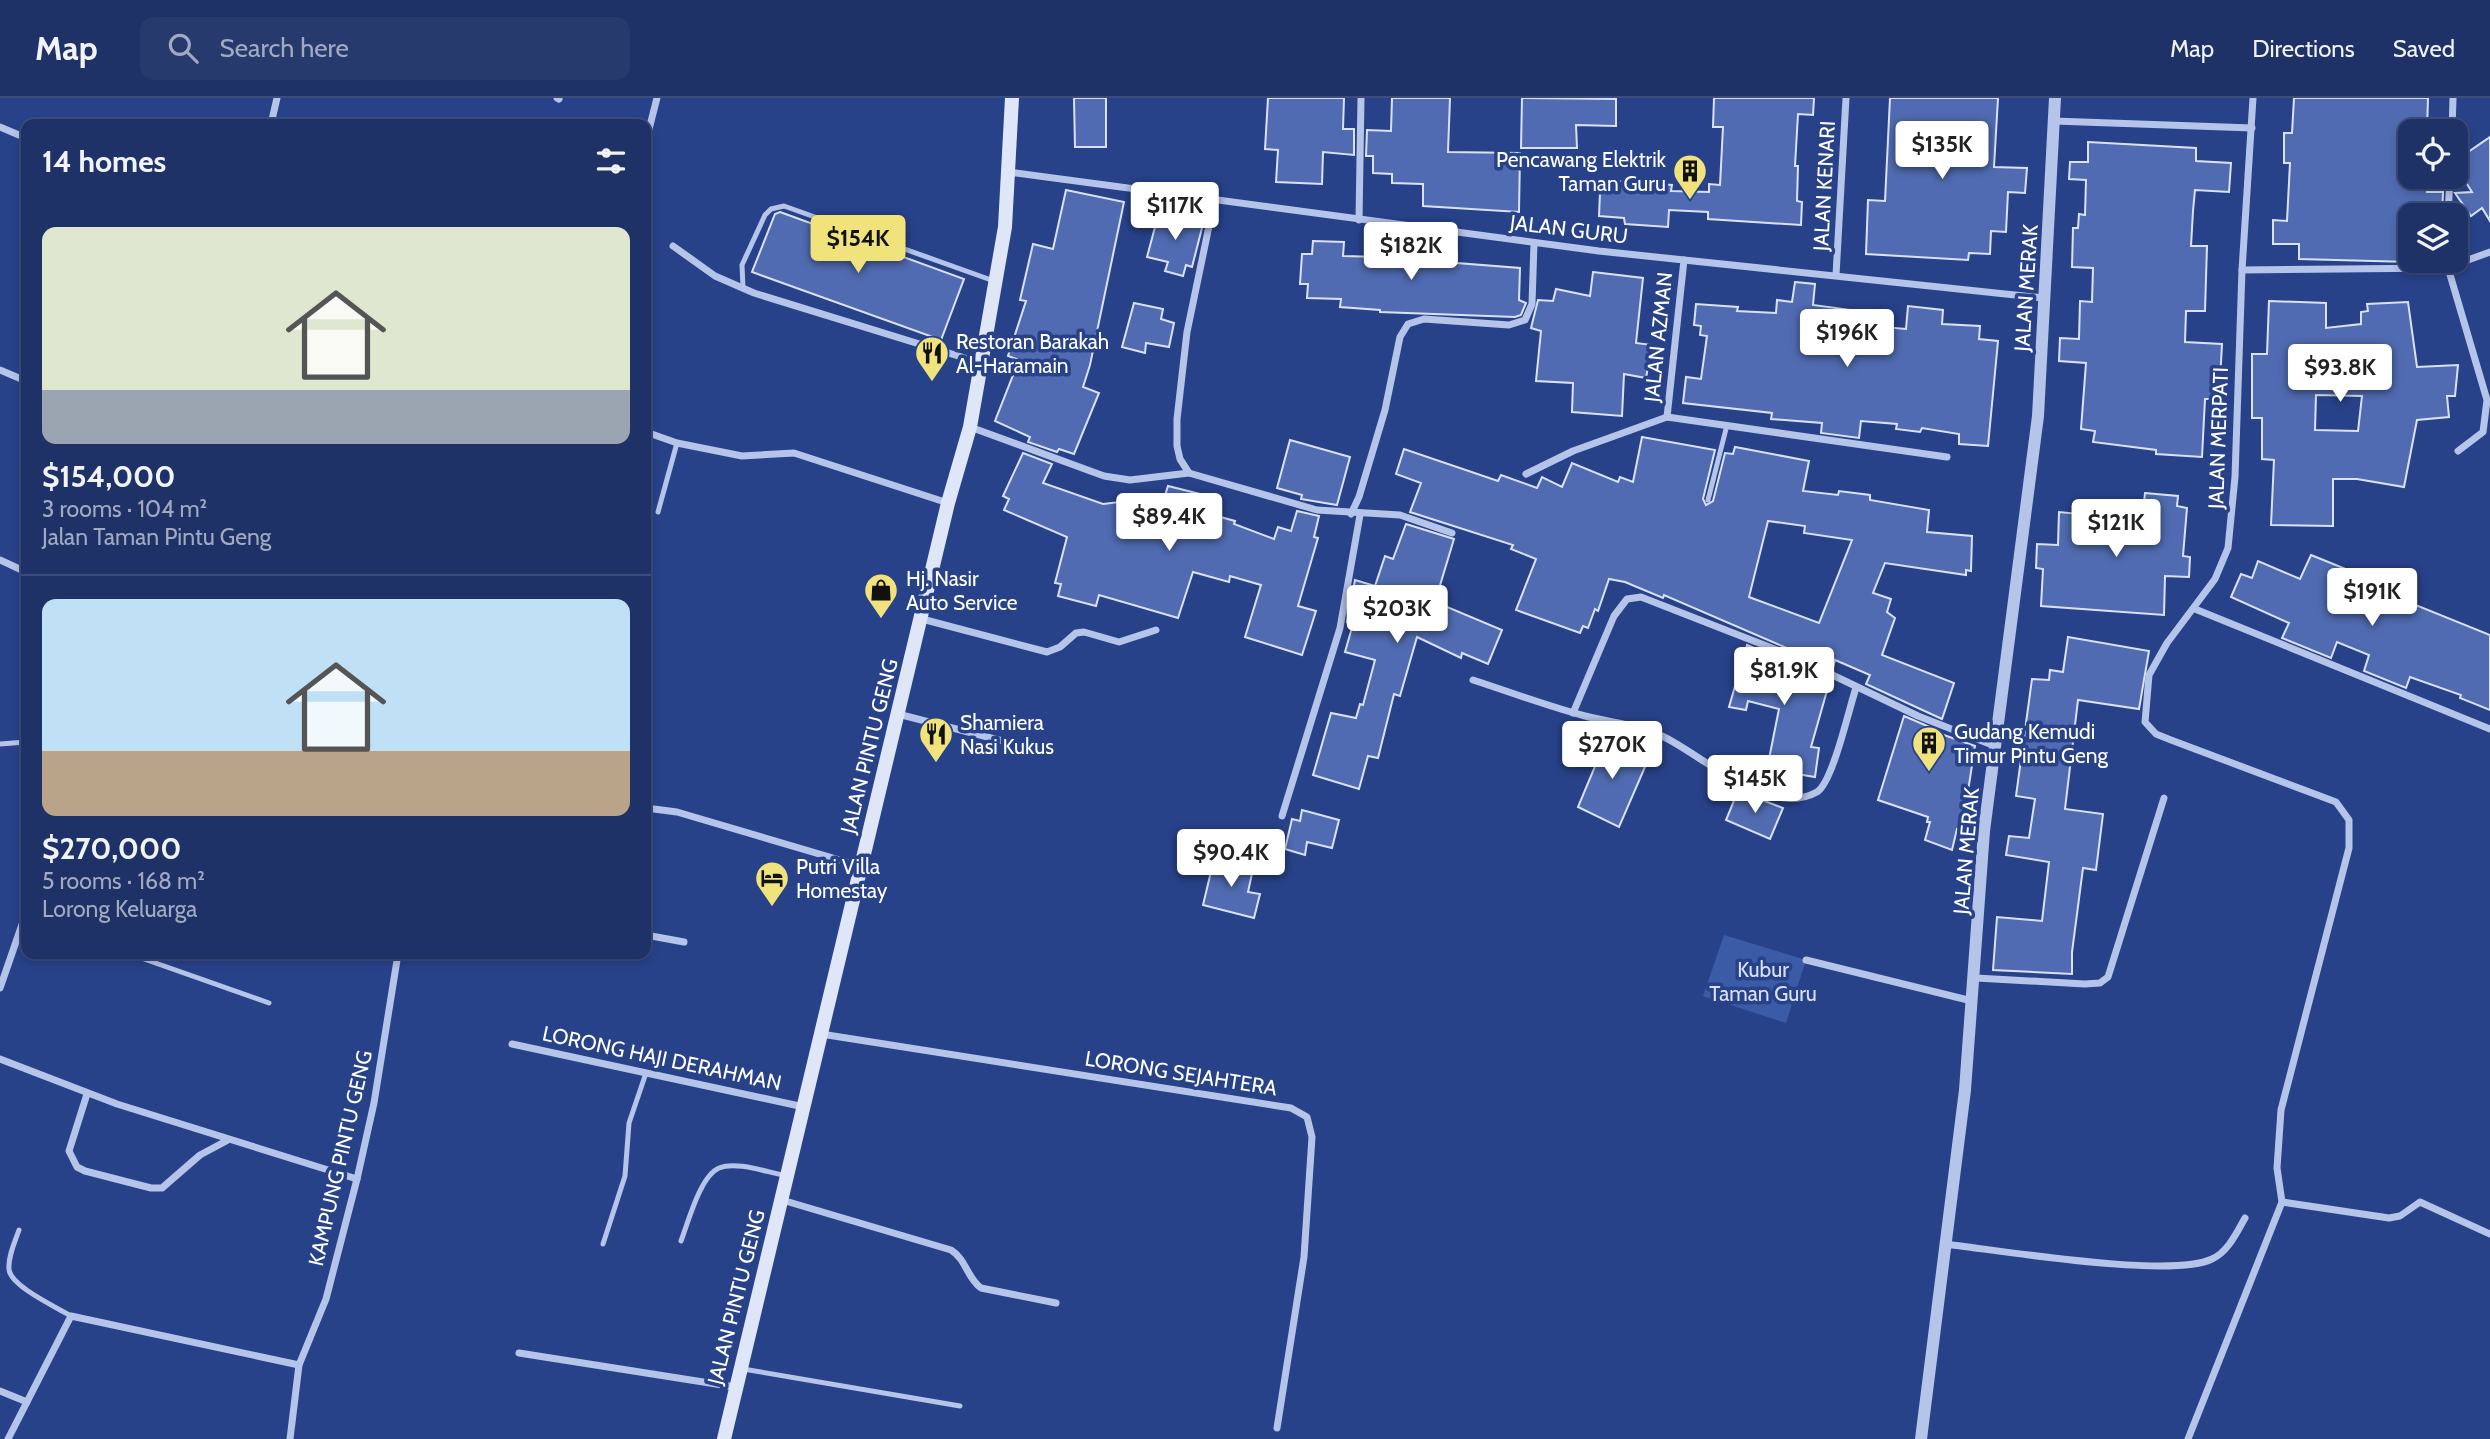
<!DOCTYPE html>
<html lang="en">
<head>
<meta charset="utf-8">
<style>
	body { margin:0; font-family:Cabin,sans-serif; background:#263a6e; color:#f1f3f6; height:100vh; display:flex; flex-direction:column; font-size:26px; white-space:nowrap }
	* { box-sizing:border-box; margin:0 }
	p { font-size:23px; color:#a1aac0 }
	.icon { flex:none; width:38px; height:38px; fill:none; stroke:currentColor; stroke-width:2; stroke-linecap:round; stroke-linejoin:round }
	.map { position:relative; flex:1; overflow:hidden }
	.panel { position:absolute; left:21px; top:21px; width:630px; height:840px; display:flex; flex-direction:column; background:#1e3268; border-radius:14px; box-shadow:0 4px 10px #0003,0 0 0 2px #3c4d7c }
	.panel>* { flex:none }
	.controls { position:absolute; left:2398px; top:21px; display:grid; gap:14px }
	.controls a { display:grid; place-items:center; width:70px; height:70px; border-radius:14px; background:#1e3268; box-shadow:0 4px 10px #0003,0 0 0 2px #3c4d7c; font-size:35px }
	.price { position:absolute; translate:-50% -60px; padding:0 16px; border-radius:7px; background:#fff; color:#222; font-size:23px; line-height:46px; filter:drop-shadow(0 2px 4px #0008) }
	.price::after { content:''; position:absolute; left:50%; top:42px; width:21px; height:16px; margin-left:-10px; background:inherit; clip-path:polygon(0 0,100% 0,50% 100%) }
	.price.selected { background:#f1e37b; color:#111 }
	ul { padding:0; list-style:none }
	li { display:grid; align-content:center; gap:14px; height:371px; padding:0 21px }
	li+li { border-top:2px solid #3c4d7c }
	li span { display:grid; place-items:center; height:217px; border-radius:14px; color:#555 }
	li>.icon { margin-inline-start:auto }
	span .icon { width:126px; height:126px; fill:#fffc; stroke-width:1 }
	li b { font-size:30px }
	h2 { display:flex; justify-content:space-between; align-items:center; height:84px; padding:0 21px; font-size:30px }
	header { display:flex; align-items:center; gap:42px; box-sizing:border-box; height:98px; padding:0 35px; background:#1e3268; border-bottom:2px solid #3c4d7c }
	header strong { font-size:33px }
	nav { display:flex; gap:38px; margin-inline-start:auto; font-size:24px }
	.search { width:490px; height:63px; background:#263a6e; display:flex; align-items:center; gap:18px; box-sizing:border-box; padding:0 24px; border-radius:14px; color:#a1aac0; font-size:26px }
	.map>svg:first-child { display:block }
	.green { fill:#3c5ba6 }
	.building { fill:#506bb1; stroke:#d9e2f7; stroke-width:2; fill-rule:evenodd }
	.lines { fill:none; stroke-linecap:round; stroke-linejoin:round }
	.service { stroke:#b5c4e9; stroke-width:5 }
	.minor { stroke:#b5c4e9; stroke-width:7 }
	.tertiary { stroke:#b5c4e9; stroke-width:12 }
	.secondary { stroke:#dfe6f8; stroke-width:14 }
	.labels { text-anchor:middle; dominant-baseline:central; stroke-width:7; stroke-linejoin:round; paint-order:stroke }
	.poi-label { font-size:21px; fill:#fff; stroke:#28428a; text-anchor:start }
	.street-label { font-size:21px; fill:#fff; stroke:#28428a }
	.park-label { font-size:21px; fill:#d9e2f7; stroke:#28428a }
</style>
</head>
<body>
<header>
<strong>Map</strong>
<div class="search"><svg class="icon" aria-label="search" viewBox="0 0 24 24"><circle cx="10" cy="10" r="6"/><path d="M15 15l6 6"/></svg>Search here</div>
<nav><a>Map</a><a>Directions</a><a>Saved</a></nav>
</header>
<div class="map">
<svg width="2490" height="1341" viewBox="0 0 2490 1341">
	<rect width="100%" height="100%" fill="#28428a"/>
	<path class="green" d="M 1724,837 L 1806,862 L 1786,925 L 1703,898 Z"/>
	<g class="building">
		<path d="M 1074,0 L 1106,0 L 1106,49 L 1075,49 Z"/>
		<path d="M 1268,0 L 1344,0 L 1343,31 L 1354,31 L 1354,57 L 1323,54 L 1322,86 L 1276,84 L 1278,52 L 1265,51 Z"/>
		<path d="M 1392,0 L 1450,0 L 1448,54 L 1520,55 L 1519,114 L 1423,108 L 1423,86 L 1392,85 L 1392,76 L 1373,75 L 1373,58 L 1366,58 L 1367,32 L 1391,33 Z"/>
		<path d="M 1522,0 L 1616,1 L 1616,28 L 1576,27 L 1577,50 L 1521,50 Z"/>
		<path d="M 1714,0 L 1814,0 L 1813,17 L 1798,16 L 1795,68 L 1798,68 L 1797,103 L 1802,104 L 1801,127 L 1708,121 L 1708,114 L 1669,112 L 1668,129 L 1625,126 L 1624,120 L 1599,118 L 1600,95 L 1615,95 L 1615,83 L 1672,87 L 1671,93 L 1709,94 L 1709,86 L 1720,87 L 1723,29 L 1713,29 Z"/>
		<path d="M 1890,0 L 1998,0 L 1994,69 L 2027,70 L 2025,95 L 2008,94 L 2006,134 L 1991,133 L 1990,156 L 1969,155 L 1968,162 L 1866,156 L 1868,102 L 1885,103 Z"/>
		<path d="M 2294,0 L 2428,0 L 2427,33 L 2410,33 L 2410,79 L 2427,79 L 2427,94 L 2443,94 L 2442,117 L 2410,117 L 2410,164 L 2299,161 L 2299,146 L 2273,146 L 2273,122 L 2287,123 L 2290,65 L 2284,65 L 2284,35 L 2292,35 Z"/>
		<path d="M 2490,39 L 2490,123 L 2482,110 L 2471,118 L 2455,95 L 2472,94 L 2455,67 L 2455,63 Z"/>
		<path d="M 2088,44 L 2196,50 L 2196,63 L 2231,65 L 2229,94 L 2195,92 L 2193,113 L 2191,148 L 2207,148 L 2205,213 L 2186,213 L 2185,244 L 2222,246 L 2219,301 L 2205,301 L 2202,359 L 2156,356 L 2156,352 L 2093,344 L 2095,333 L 2081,331 L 2086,265 L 2059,263 L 2060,240 L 2079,241 L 2080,203 L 2092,204 L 2093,170 L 2072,169 L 2073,130 L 2078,130 L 2079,116 L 2085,117 L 2086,82 L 2069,81 L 2070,64 L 2088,64 Z"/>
		<path d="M 1066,92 L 1124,104 L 1090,267 L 1083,289 L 1099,295 L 1074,356 L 1059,351 L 1057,354 L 1028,344 L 1030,339 L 995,323 L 1019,262 L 1008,258 L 1026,203 L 1020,202 L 1033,146 L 1053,151 Z"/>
		<path d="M 780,114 L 964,181 L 941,242 L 752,174 L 775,116 Z"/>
		<path d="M 1159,114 L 1203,126 L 1192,169 L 1186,167 L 1183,178 L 1165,173 L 1168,164 L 1147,159 Z"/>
		<path d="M 1313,143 L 1344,144 L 1343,158 L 1382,159 L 1382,148 L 1457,153 L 1457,165 L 1520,170 L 1519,202 L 1526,205 L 1521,217 L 1515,219 L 1380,214 L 1380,212 L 1340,209 L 1341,201 L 1307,200 L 1308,186 L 1300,186 L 1302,156 L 1312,156 Z"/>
		<path d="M 1593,174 L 1643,180 L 1636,245 L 1652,247 L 1646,280 L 1624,276 L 1622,318 L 1572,314 L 1573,285 L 1536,283 L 1541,233 L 1531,230 L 1538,202 L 1553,203 L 1556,191 L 1590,198 Z"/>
		<path d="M 1795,184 L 1815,186 L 1813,207 L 1851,212 L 1849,226 L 1906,231 L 1908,208 L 1943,212 L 1942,226 L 1980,228 L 1979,241 L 1998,243 L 1988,348 L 1959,346 L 1959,336 L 1922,330 L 1920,334 L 1896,331 L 1897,326 L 1861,323 L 1859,340 L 1821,335 L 1822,325 L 1771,321 L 1772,315 L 1683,305 L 1686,279 L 1701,281 L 1707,238 L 1700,237 L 1701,228 L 1694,227 L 1696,206 L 1738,209 L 1737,213 L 1776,215 L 1777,202 L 1792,204 Z"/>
		<path d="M 2269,203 L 2326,205 L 2326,230 L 2361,226 L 2361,214 L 2368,213 L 2367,206 L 2408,204 L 2417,269 L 2458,267 L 2455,298 L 2447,298 L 2449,319 L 2417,322 L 2404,389 L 2357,381 L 2333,381 L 2333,428 L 2271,427 L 2274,362 L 2262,361 L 2262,320 L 2252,320 L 2252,256 L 2267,256 ZM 2316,297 L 2362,298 L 2358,333 L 2315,332 Z"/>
		<path d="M 1134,205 L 1163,211 L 1161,221 L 1174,225 L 1169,249 L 1146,245 L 1145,255 L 1122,249 Z"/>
		<path d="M 1642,339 L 1715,352 L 1703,401 L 1706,407 L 1713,403 L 1725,355 L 1733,356 L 1735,349 L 1809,363 L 1803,393 L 1838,397 L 1839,393 L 1870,397 L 1870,402 L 1929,412 L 1927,434 L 1972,438 L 1971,473 L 1966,472 L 1966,477 L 1885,465 L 1873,495 L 1891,501 L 1887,514 L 1895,520 L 1882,557 L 1954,585 L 1942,621 L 1866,586 L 1870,577 L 1835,562 L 1833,570 L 1664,497 L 1663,500 L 1625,484 L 1609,481 L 1598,513 L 1595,511 L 1588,530 L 1583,528 L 1580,535 L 1516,512 L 1536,461 L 1511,451 L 1513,447 L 1410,414 L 1421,385 L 1396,376 L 1404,351 L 1498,383 L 1501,377 L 1537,390 L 1542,379 L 1562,389 L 1572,365 L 1618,384 L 1620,379 L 1633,384 ZM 1768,423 L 1805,428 L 1804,435 L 1852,442 L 1819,525 L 1749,499 Z"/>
		<path d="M 1290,342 L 1350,359 L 1337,407 L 1301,401 L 1302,397 L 1277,390 Z"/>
		<path d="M 1023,355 L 1052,366 L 1043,385 L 1103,406 L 1137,402 L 1161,410 L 1168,388 L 1200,396 L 1195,412 L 1235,423 L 1234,426 L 1274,441 L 1278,429 L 1291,433 L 1297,413 L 1319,418 L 1314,439 L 1318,440 L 1298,508 L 1316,513 L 1302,557 L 1245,539 L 1261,487 L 1230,478 L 1229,484 L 1193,474 L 1178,520 L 1099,497 L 1096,508 L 1058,498 L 1061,486 L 1055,485 L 1067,439 L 1004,412 L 1009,401 L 1003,398 Z"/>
		<path d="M 2145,395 L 2178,398 L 2177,408 L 2187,410 L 2183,458 L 2190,459 L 2189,479 L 2165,478 L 2164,517 L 2041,508 L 2043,471 L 2036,470 L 2037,446 L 2058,447 L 2059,414 L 2142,422 Z"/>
		<path d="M 1406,426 L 1454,441 L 1435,504 L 1502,532 L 1488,566 L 1462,555 L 1461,560 L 1417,539 L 1400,598 L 1394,596 L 1378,660 L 1368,658 L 1359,691 L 1313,677 L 1331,615 L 1356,620 L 1360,606 L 1363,607 L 1375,562 L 1345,554 L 1353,526 L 1347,524 L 1355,482 L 1375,488 L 1385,458 L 1393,461 Z"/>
		<path d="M 2311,457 L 2363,478 L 2361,485 L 2490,537 L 2490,612 L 2460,600 L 2461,597 L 2410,579 L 2406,590 L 2364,573 L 2369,557 L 2337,544 L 2331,560 L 2282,540 L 2289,525 L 2231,499 L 2241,476 L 2252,480 L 2258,463 L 2300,481 Z"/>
		<path d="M 2068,539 L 2149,553 L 2139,611 L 2078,602 L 2065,711 L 2103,716 L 2096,772 L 2083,770 L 2072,854 L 2072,876 L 1993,872 L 1997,819 L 2042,823 L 2049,764 L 2006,757 L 2009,738 L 2029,740 L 2035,701 L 2016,698 L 2032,581 L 2049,582 L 2050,572 L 2063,574 Z"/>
		<path d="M 1747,547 L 1830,582 L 1811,649 L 1819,650 L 1815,679 L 1767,671 L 1779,611 L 1748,603 L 1746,612 L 1729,609 Z"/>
		<path d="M 1904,618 L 1939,633 L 1938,635 L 1975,648 L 1962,732 L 1957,731 L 1952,752 L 1925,742 L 1930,724 L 1927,724 L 1928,719 L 1878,702 Z"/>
		<path d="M 1611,630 L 1632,637 L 1623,659 L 1645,669 L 1619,729 L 1578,709 Z"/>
		<path d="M 1738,693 L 1783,710 L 1770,741 L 1726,722 Z"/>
		<path d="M 1302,712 L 1339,722 L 1332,750 L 1307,744 L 1305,757 L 1285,751 L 1292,721 L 1300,723 Z"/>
		<path d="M 1214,761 L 1253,771 L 1248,794 L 1260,796 L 1254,820 L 1203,807 Z"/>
	</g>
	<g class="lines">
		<g class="service">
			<path d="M 743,189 L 742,167 L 765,117 L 771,111 L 784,108 L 994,183"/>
			<path d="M 1708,402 L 1727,327"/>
			<path d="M 658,414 L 677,345"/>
			<path d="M 0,646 L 26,644"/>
			<path d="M 130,856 L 269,905"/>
			<path d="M 19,1132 C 15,1144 8,1158 9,1171 C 10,1188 56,1209 71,1218"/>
			<path d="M 681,1143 C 688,1125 700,1078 719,1070 C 736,1063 766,1074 784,1077"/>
			<path d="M 603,1146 L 625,1078 L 629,1025 L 646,975"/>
			<path d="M 743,1271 L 960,1308"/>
		</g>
		<g class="minor">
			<path d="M 557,0 L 559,1"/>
			<path d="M 2054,23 L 2252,30"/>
			<path d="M 271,26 L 277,0"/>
			<path d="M 0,29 L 26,40"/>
			<path d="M 2452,33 L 2453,0"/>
			<path d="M 646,43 L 657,0"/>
			<path d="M 1008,74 L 1599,153 L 2044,200"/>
			<path d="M 1214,104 L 1187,234 L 1177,321 L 1177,348 L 1180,361 L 1189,375 L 1317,412 L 1400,417 L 1452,435"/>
			<path d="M 2448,117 L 2450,79"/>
			<path d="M 1359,122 L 1361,0"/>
			<path d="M 673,148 L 715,178 L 754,195 L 981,265"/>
			<path d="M 2446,163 L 2487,302 L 2483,334 L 2458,353"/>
			<path d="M 2242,172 L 2446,170 L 2490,154"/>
			<path d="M 1836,177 L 1846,0"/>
			<path d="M 0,272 L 26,283"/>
			<path d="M 1667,319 L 1684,162"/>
			<path d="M 970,329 L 1104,378 L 1130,382 L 1189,375"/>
			<path d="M 646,334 L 677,345 L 742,358 L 794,355 L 948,405"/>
			<path d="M 1526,376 L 1573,353 L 1667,319 L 1947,359"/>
			<path d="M 1351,416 L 1359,399 L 1385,312 L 1400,239 L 1408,226 L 1424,221 L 1509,227 L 1525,222 L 1532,206 L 1534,145"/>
			<path d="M 0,462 L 26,474"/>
			<path d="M 2195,511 L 2490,631"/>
			<path d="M 922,521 L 1047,554 L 1060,549 L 1076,535 L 1084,534 L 1119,544 L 1156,532"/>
			<path d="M 1473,582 C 1510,594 1547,608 1585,618 C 1612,625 1636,626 1662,638 C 1703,657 1768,721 1817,694 C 1833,684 1849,610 1856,590"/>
			<path d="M 1573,615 L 1614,518 L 1627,501 L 1641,499 L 1797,560 L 1918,618 L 1995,648"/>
			<path d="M 898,616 L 1038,652"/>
			<path d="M 646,710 L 677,714 L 860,768"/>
			<path d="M 1282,718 L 1340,530 L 1360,417"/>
			<path d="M 646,837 L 684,844"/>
			<path d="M 1806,862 L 1972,903"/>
			<path d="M 1976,880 L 2085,886 L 2100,885 L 2108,879 L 2164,700"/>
			<path d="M 0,890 L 26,815"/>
			<path d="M 821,936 L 1291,1010 L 1307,1019 L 1312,1039 L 1304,1159 L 1277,1330"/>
			<path d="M 512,946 L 804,1009"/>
			<path d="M 0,961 L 117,1006 L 357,1081"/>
			<path d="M 87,996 L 69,1053 L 77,1069 L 85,1073 L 151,1090 L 162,1090 L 200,1057 L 228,1042"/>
			<path d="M 782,1102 L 951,1152 C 966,1161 967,1180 981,1190 L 1056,1205"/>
			<path d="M 2282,1104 L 2389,1120 L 2400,1118 L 2420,1104 L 2490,1136"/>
			<path d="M 1944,1146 C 1998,1152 2171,1181 2212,1161 C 2228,1154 2237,1134 2245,1120"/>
			<path d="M 519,1255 L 735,1289"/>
			<path d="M 0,1293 L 27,1304"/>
			<path d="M 8,1341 L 71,1218 L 299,1267"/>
			<path d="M 290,1341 L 299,1267 L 326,1201 L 357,1081 L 374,1005 L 398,856"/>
			<path d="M 2188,1341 L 2282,1104 L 2277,1070 L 2281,1012 L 2349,750 L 2349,722 L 2336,704 L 2171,642 L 2156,636 L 2145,624 L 2149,577 L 2167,545 L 2215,481 L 2228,450 L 2235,379 L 2242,172 L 2253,0"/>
		</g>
		<path class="tertiary" d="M 1921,1341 L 1965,992 L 1984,733 L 2038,318 L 2055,0"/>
		<path class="secondary" d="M 724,1341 L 948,405 L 970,329 L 1005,129 L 1012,0"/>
	</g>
	<defs>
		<g id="building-pin" transform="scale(1.75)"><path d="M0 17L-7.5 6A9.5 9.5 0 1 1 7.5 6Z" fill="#f1e37b" stroke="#28428a"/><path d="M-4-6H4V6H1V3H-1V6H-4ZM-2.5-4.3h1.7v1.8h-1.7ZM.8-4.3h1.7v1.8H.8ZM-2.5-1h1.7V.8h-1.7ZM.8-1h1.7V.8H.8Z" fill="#111"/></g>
		<g id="restaurant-pin" transform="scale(1.75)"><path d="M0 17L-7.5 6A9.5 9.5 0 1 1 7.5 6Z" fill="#f1e37b" stroke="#28428a"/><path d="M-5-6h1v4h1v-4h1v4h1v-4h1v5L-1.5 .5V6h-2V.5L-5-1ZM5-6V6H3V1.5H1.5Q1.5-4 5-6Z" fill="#111"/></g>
		<g id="shop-pin" transform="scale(1.75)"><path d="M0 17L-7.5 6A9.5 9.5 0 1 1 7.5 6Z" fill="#f1e37b" stroke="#28428a"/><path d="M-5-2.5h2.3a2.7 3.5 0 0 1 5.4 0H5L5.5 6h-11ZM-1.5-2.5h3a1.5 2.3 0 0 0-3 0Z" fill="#111"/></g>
		<g id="hotel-pin" transform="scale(1.75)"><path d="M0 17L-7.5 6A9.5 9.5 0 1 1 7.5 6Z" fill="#f1e37b" stroke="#28428a"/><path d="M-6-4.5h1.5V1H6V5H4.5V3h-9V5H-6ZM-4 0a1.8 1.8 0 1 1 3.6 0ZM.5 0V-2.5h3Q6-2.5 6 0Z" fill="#111"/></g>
	</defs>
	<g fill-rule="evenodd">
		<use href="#building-pin" x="1690" y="73"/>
		<use href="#restaurant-pin" x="932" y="255"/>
		<use href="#shop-pin" x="881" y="492"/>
		<use href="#restaurant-pin" x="936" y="636"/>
		<use href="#building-pin" x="1929" y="645"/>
		<use href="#hotel-pin" x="772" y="780"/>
	</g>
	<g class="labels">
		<g class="poi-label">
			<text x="1666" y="61" text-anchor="end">Pencawang Elektrik<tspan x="1666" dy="24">Taman Guru</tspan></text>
			<text x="956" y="243">Restoran Barakah<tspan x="956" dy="24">Al-Haramain</tspan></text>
			<text x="906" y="480">Hj. Nasir<tspan x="906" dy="24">Auto Service</tspan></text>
			<text x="960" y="624">Shamiera<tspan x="960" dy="24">Nasi Kukus</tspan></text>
			<text x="1954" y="633">Gudang Kemudi<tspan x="1954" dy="24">Timur Pintu Geng</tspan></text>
			<text x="796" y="768">Putri Villa<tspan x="796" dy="24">Homestay</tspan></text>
		</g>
		<g class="street-label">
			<text transform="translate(1824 88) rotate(-87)">JALAN KENARI</text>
			<text transform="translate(1569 131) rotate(7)">JALAN GURU</text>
			<text transform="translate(2026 190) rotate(-86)">JALAN MERAK</text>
			<text transform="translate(1658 239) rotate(-84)">JALAN AZMAN</text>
			<text transform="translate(2218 340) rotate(-88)">JALAN MERPATI</text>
			<text transform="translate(869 648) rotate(-76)">JALAN PINTU GENG</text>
			<text transform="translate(1966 753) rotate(-85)">JALAN MERAK</text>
			<text transform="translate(662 960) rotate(12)">LORONG HAJI DERAHMAN</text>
			<text transform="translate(1181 975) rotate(9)">LORONG SEJAHTERA</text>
			<text transform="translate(340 1060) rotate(-77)">KAMPUNG PINTU GENG</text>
			<text transform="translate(736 1199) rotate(-76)">JALAN PINTU GENG</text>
		</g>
		<g class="park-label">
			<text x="1763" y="871">Kubur<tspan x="1763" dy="24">Taman Guru</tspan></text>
		</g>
	</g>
</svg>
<div class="controls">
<a><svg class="icon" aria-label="locate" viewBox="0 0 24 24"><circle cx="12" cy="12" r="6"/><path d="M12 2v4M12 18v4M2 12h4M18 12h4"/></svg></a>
<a><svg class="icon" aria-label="layers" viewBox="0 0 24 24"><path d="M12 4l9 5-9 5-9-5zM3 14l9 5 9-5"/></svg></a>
</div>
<b class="price" style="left:1942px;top:83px">$135K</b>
<b class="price" style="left:1175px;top:144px">$117K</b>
<b class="price selected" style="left:858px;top:177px">$154K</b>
<b class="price" style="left:1411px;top:184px">$182K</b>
<b class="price" style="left:1847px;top:271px">$196K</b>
<b class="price" style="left:2340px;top:306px">$93.8K</b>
<b class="price" style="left:1169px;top:455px">$89.4K</b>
<b class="price" style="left:2116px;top:461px">$121K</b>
<b class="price" style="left:2372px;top:530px">$191K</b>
<b class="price" style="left:1397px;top:547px">$203K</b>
<b class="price" style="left:1784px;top:609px">$81.9K</b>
<b class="price" style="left:1612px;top:683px">$270K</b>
<b class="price" style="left:1755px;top:717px">$145K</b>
<b class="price" style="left:1231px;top:791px">$90.4K</b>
<section class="panel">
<h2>14 homes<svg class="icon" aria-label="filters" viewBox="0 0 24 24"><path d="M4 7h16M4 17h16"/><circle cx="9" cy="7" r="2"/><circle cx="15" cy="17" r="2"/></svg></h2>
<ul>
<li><span style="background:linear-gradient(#dfe7d0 75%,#9aa5b1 0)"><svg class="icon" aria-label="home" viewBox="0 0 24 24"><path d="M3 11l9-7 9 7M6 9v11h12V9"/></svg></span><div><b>$154,000</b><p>3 rooms · 104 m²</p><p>Jalan Taman Pintu Geng</p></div></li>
<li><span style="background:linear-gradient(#bfe0f5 70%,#b9a48a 0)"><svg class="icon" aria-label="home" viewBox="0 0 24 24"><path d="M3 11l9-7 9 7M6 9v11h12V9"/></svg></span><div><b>$270,000</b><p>5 rooms · 168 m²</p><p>Lorong Keluarga</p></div></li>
</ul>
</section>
</div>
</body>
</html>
